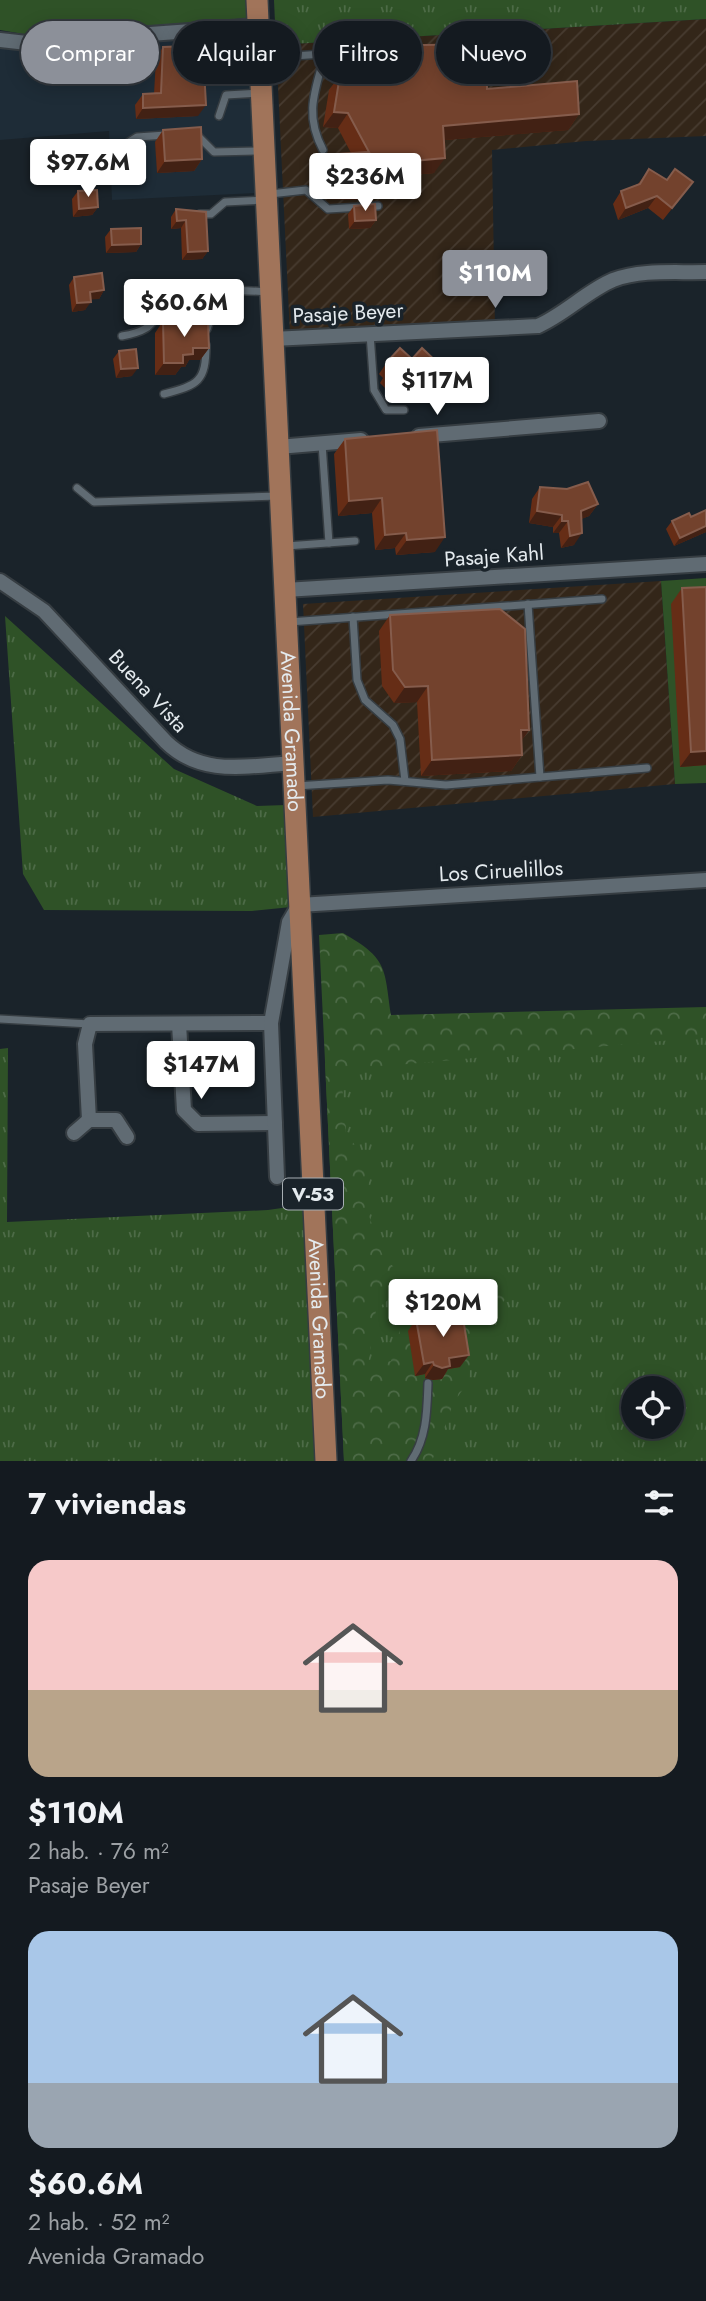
<!DOCTYPE html>
<html lang="es">
<head>
<meta charset="utf-8">
<style>
	body { margin:0; font-family:Jost,sans-serif; background:#21272d; color:#f1f3f6; height:100vh; display:flex; flex-direction:column; font-size:26px; white-space:nowrap }
	* { box-sizing:border-box; margin:0 }
	p { font-size:23px; color:#9da1a5 }
	.icon { flex:none; width:38px; height:38px; fill:none; stroke:currentColor; stroke-width:2; stroke-linecap:round; stroke-linejoin:round }
	.map { position:relative; height:1461px; overflow:hidden }
	.panel { display:flex; flex-direction:column; background:#141a20; flex:1 }
	.panel>* { flex:none }
	.guide { position:absolute; left:21px; top:21px; width:665px; height:63px; display:flex; gap:14px }
	.fabs { position:absolute; left:621px; top:1376px; display:grid; gap:14px }
	.fabs a { display:grid; place-items:center; width:63px; height:63px; border-radius:50%; background:#141a20; box-shadow:0 4px 18px #0003,0 0 0 2px #33383e; font-size:35px }
	.price { position:absolute; translate:-50% -60px; padding:0 16px; border-radius:7px; background:#fff; color:#222; font-size:23px; line-height:46px; filter:drop-shadow(0 2px 4px #0008) }
	.price::after { content:''; position:absolute; left:50%; top:42px; width:21px; height:16px; margin-left:-10px; background:inherit; clip-path:polygon(0 0,100% 0,50% 100%) }
	.price.selected { background:#8c9099; color:#fff }
	ul { padding:0; list-style:none }
	li { display:grid; align-content:center; gap:14px; height:371px; padding:0 28px }
	li span { display:grid; place-items:center; height:217px; border-radius:21px; color:#555 }
	li>.icon { margin-inline-start:auto }
	span .icon { width:126px; height:126px; fill:#fffc; stroke-width:1 }
	li b { font-size:30px }
	h2 { display:flex; justify-content:space-between; align-items:center; height:84px; padding:0 28px; font-size:30px }
	.chip { padding:0 24px; border-radius:32px; background:#141a20; box-shadow:0 4px 18px #0003,0 0 0 2px #33383e; font-size:24px; line-height:63px }
	.chip.selected { background:#8c9099; color:#fff }
	.map>svg:first-child { display:block }
	.built { fill:#1e2c37 }
	.industrial { fill:url(#industrial-furrows) }
	.grass { fill:url(#grass-tufts); fill-rule:evenodd }
	.forest { fill:url(#forest-crowns) }
	.garden { fill:#2f5227 }
	.lines { fill:none; stroke-linecap:round; stroke-linejoin:round }
	.lane-casing { stroke:#363d42; stroke-width:10 }
	.street-casing { stroke:#363d42; stroke-width:18 }
	.primary-casing { stroke:#363d42; stroke-width:24 }
	.lane { stroke:#606b73; stroke-width:7 }
	.street { stroke:#606b73; stroke-width:14 }
	.primary { stroke:#a1745a; stroke-width:21 }
	.wall { fill:#662d16 }
	.shaded-wall { fill:#422114 }
	.building { fill:#73422d; stroke:#855c4c; stroke-width:2 }
	.labels { text-anchor:middle; dominant-baseline:central; stroke-width:7; stroke-linejoin:round; paint-order:stroke }
	.shield { fill:#1a232a; stroke:#a7aeb3; stroke-width:2 }
	.shield-label { font-size:19px; font-weight:bold; fill:#e4eaee }
	.street-label { font-size:21px; fill:#e4eaee; stroke:#1a232a }
</style>
</head>
<body>
<div class="map">
<svg width="706" height="1461" viewBox="0 0 706 1461">
	<defs>
		<pattern id="industrial-furrows" width="10" height="10" patternUnits="userSpaceOnUse" patternTransform="scale(1.75)"><rect width="10" height="10" fill="#332619"/><path d="M-1 1l2-2M0 10L10 0M9 11l2-2" fill="none" stroke="#473b30"/></pattern>
		<pattern id="grass-tufts" width="24" height="20" patternUnits="userSpaceOnUse" patternTransform="scale(1.75)"><rect width="24" height="20" fill="#2f5227"/><path d="M3 7l-1-3M5 7V3M7 7l1-3M15 17l-1-3M17 17v-4M19 17l1-3" fill="none" stroke="#4d6b47"/></pattern>
		<pattern id="forest-crowns" width="20" height="18" patternUnits="userSpaceOnUse" patternTransform="scale(1.75)"><rect width="20" height="18" fill="#2f5227"/><path d="M2 6a3 3 0 1 1 6 0M12 15a3 3 0 1 1 6 0" fill="none" stroke="#4d6b47"/></pattern>
	</defs>
	<rect width="100%" height="100%" fill="#1a232a"/>
	<path class="built" d="M 249,32 L 258,193 L 112,200 L 109,131 L 0,140 L 0,46 Z"/>
	<g class="industrial">
		<path d="M 706,19 L 706,136 L 586,141 L 492,150 L 495,327 L 290,335 L 276,45 Z"/>
		<path d="M 661,581 L 675,784 L 313,817 L 303,604 Z"/>
	</g>
	<g class="grass">
		<path d="M 274,0 L 706,0 L 706,19 L 276,45 Z"/>
		<path d="M 5,616 L 174,769 L 257,806 L 286,805 L 291,907 L 252,911 L 44,910 L 23,874 Z"/>
		<path d="M 706,1027 L 706,1461 L 344,1461 L 325,1063 ZM 634,1388 L 672,1388 L 672,1426 L 634,1426 Z"/>
		<path d="M 8,1048 L 7,1222 L 268,1210 L 303,1205 L 316,1439 L 314,1461 L 0,1461 L 0,1049 Z"/>
	</g>
	<path class="forest" d="M 343,933 C 388,959 384,967 391,1015 L 706,1007 L 706,1037 L 341,1070 L 346,1134 L 372,1166 L 365,1204 L 382,1254 L 408,1283 L 376,1310 L 368,1365 L 391,1361 L 403,1319 L 427,1315 L 437,1292 L 464,1295 L 479,1278 L 510,1294 L 483,1325 L 471,1357 L 469,1380 L 453,1404 L 432,1461 L 344,1461 L 319,935 Z"/>
	<g class="garden">
		<path d="M 0,0 L 247,0 L 248,18 L 29,35 L 0,30 Z"/>
		<path d="M 706,578 L 706,783 L 675,784 L 661,581 Z"/>
	</g>
	<g class="lines">
		<g class="lane-casing">
			<g id="lane">
				<path d="M 477,45 L 514,42"/>
				<path d="M 264,58 L 367,51"/>
				<path d="M 219,116 L 226,95 L 260,93"/>
				<path d="M 196,134 L 214,152 L 260,151"/>
				<path d="M 323,150 C 304,114 315,91 325,54"/>
				<path d="M 139,176 L 129,162 L 129,142 L 137,137 L 166,135"/>
				<path d="M 270,194 L 306,190 L 328,209 L 378,206"/>
				<path d="M 200,214 L 211,214 L 225,202 L 264,200"/>
				<path d="M 207,329 L 220,291"/>
				<path d="M 370,334 L 374,390 L 386,410 L 404,410"/>
				<path d="M 122,336 C 160,329 148,319 173,301 C 194,285 245,291 270,292"/>
				<path d="M 164,394 C 198,385 206,382 206,345"/>
				<path d="M 322,444 L 329,543"/>
				<path d="M 77,488 L 94,502 L 278,496"/>
				<path d="M 286,546 L 355,541"/>
				<path d="M 528,604 L 540,777"/>
				<path d="M 353,617 L 357,680 L 365,700 L 393,725 L 400,739 L 405,781"/>
				<path d="M 289,622 L 602,599"/>
				<path d="M 296,786 L 388,780 L 446,785 L 647,768"/>
				<path d="M 0,1019 L 90,1024"/>
				<path d="M 411,1461 C 427,1438 427,1410 428,1383"/>
			</g>
		</g>
		<g class="street-casing">
			<g id="street">
				<path d="M 0,40 L 27,43 L 258,26"/>
				<path d="M 272,339 L 538,326 C 565,314 587,291 613,280 C 642,269 676,273 706,272"/>
				<path d="M 419,436 L 599,421"/>
				<path d="M 278,447 L 361,440"/>
				<path d="M 0,581 L 44,611 L 166,742 C 202,777 247,766 293,763"/>
				<path d="M 285,590 L 706,564"/>
				<path d="M 179,1024 L 184,1110 L 198,1124 L 275,1123"/>
				<path d="M 89,1120 L 85,1044 L 90,1024 L 271,1023"/>
				<path d="M 74,1133 L 89,1120 L 116,1120 L 127,1137"/>
				<path d="M 277,1177 L 271,1023 L 289,922 L 299,905 L 706,880"/>
			</g>
		</g>
		<g class="primary-casing">
			<g id="primary">
				<path id="s1" d="M 257,0 L 326,1461"/>
			</g>
		</g>
		<use href="#lane" class="lane"/>
		<use href="#street" class="street"/>
		<use href="#primary" class="primary"/>
	</g>
	<g class="wall">
		<path d="M 163,47 L 190,70 L 198,116 L 136,119 L 135,105 L 143,94 L 154,94 L 156,58 Z"/>
		<path d="M 340,75 L 487,89 L 579,114 L 568,130 L 444,140 L 434,173 L 380,178 L 380,185 L 369,200 L 326,199 L 313,188 L 312,170 L 322,155 L 351,153 L 338,128 L 323,127 L 329,90 Z"/>
		<path d="M 163,130 L 202,159 L 194,171 L 157,173 L 155,142 Z"/>
		<path d="M 649,169 L 667,180 L 693,182 L 663,220 L 648,208 L 618,220 L 613,204 L 621,191 L 638,184 Z"/>
		<path d="M 78,191 L 98,207 L 92,215 L 73,217 L 72,199 Z"/>
		<path d="M 354,206 L 376,220 L 370,228 L 349,229 L 348,214 Z"/>
		<path d="M 176,209 L 206,212 L 208,251 L 202,259 L 182,260 L 181,228 L 171,229 L 171,217 Z"/>
		<path d="M 111,229 L 141,244 L 136,252 L 106,253 L 105,237 Z"/>
		<path d="M 74,277 L 104,290 L 99,299 L 91,299 L 85,310 L 72,312 L 69,285 Z"/>
		<path d="M 163,321 L 209,348 L 200,360 L 189,360 L 185,367 L 181,367 L 175,375 L 155,375 L 155,333 Z"/>
		<path d="M 400,348 L 433,378 L 422,390 L 410,379 L 394,397 L 380,383 L 383,378 L 379,374 L 387,362 Z"/>
		<path d="M 119,351 L 132,376 L 116,378 L 113,359 Z"/>
		<path d="M 345,439 L 435,552 L 396,555 L 395,548 L 375,550 L 372,513 L 338,516 L 334,454 Z"/>
		<path d="M 540,487 L 598,504 L 589,516 L 581,519 L 574,545 L 561,548 L 559,533 L 553,533 L 553,527 L 529,523 L 532,499 Z"/>
		<path d="M 706,510 L 706,532 L 674,546 L 666,529 L 672,521 L 691,517 Z"/>
		<path d="M 706,587 L 706,765 L 680,767 L 671,604 L 682,588 Z"/>
		<path d="M 390,615 L 529,730 L 521,741 L 522,755 L 511,771 L 421,776 L 417,702 L 394,703 L 382,686 L 379,631 Z"/>
		<path d="M 416,1319 L 460,1367 L 448,1369 L 442,1379 L 433,1380 L 425,1378 L 425,1374 L 415,1376 L 408,1331 Z"/>
	</g>
	<g class="shaded-wall">
		<path d="M 206,105 L 198,116 L 136,119 L 143,108 Z"/>
		<path d="M 334,112 L 348,113 L 338,128 L 323,127 Z"/>
		<path d="M 579,114 L 568,130 L 433,141 L 443,126 Z"/>
		<path d="M 445,158 L 434,173 L 369,179 L 380,164 Z"/>
		<path d="M 202,159 L 194,171 L 157,173 L 165,161 Z"/>
		<path d="M 336,184 L 380,185 L 369,200 L 326,199 Z"/>
		<path d="M 657,196 L 648,208 L 618,220 L 626,208 Z"/>
		<path d="M 98,207 L 92,215 L 73,217 L 79,209 Z"/>
		<path d="M 186,220 L 181,228 L 171,229 L 177,221 Z"/>
		<path d="M 376,220 L 370,228 L 349,229 L 355,221 Z"/>
		<path d="M 141,244 L 136,252 L 106,253 L 112,245 Z"/>
		<path d="M 208,251 L 202,259 L 182,260 L 188,252 Z"/>
		<path d="M 104,290 L 99,299 L 84,300 L 90,292 Z"/>
		<path d="M 91,302 L 85,310 L 72,312 L 77,303 Z"/>
		<path d="M 193,348 L 209,348 L 200,360 L 189,360 L 185,367 L 181,367 L 175,375 L 155,375 L 164,363 L 183,355 Z"/>
		<path d="M 441,366 L 433,378 L 422,390 L 430,378 Z"/>
		<path d="M 419,367 L 410,379 L 394,397 L 403,385 Z"/>
		<path d="M 138,368 L 132,376 L 116,378 L 121,369 Z"/>
		<path d="M 382,498 L 372,513 L 338,516 L 349,501 Z"/>
		<path d="M 598,504 L 589,516 L 572,523 L 581,511 Z"/>
		<path d="M 537,511 L 562,515 L 553,527 L 529,523 Z"/>
		<path d="M 562,521 L 568,521 L 559,533 L 553,533 Z"/>
		<path d="M 706,526 L 706,532 L 674,546 L 680,538 Z"/>
		<path d="M 406,533 L 395,548 L 375,550 L 385,535 Z"/>
		<path d="M 582,533 L 574,545 L 561,548 L 570,536 Z"/>
		<path d="M 445,537 L 435,552 L 396,555 L 407,540 Z"/>
		<path d="M 428,686 L 417,702 L 394,703 L 405,687 Z"/>
		<path d="M 521,730 L 529,730 L 518,746 Z"/>
		<path d="M 706,751 L 706,765 L 680,767 L 691,752 Z"/>
		<path d="M 522,755 L 511,771 L 421,776 L 432,760 Z"/>
		<path d="M 469,1355 L 460,1367 L 448,1369 L 442,1379 L 433,1380 L 425,1378 L 434,1365 L 449,1358 Z"/>
		<path d="M 433,1362 L 425,1374 L 415,1376 L 424,1364 Z"/>
	</g>
	<g class="building">
		<path d="M 486,44 L 487,89 L 577,81 L 579,114 L 443,126 L 445,158 L 380,164 L 380,185 L 336,184 L 324,173 L 322,155 L 369,152 L 348,113 L 334,112 L 340,75 L 364,46 Z"/>
		<path d="M 189,46 L 190,70 L 204,69 L 206,105 L 143,108 L 143,94 L 161,93 L 163,47 Z"/>
		<path d="M 201,127 L 202,159 L 165,161 L 163,130 Z"/>
		<path d="M 649,169 L 667,180 L 675,169 L 693,182 L 672,208 L 657,196 L 626,208 L 621,191 L 640,184 Z"/>
		<path d="M 97,190 L 98,207 L 79,209 L 78,191 Z"/>
		<path d="M 375,204 L 376,220 L 355,221 L 354,206 Z"/>
		<path d="M 176,209 L 206,212 L 208,251 L 188,252 L 186,220 L 177,221 Z"/>
		<path d="M 141,228 L 141,244 L 112,245 L 111,229 Z"/>
		<path d="M 102,273 L 104,290 L 90,292 L 91,302 L 77,303 L 74,277 Z"/>
		<path d="M 163,321 L 208,321 L 209,348 L 193,348 L 193,354 L 183,355 L 183,363 L 164,363 Z"/>
		<path d="M 400,348 L 412,359 L 422,348 L 441,366 L 430,378 L 419,367 L 403,385 L 388,371 L 392,367 L 387,362 Z"/>
		<path d="M 136,349 L 138,368 L 121,369 L 119,351 Z"/>
		<path d="M 437,430 L 445,537 L 407,540 L 406,533 L 385,535 L 382,498 L 349,501 L 345,439 Z"/>
		<path d="M 588,482 L 598,504 L 581,511 L 582,533 L 570,536 L 568,521 L 562,521 L 562,515 L 537,511 L 540,487 L 567,489 Z"/>
		<path d="M 706,510 L 706,526 L 680,538 L 672,521 L 689,513 L 691,517 Z"/>
		<path d="M 706,587 L 706,751 L 691,752 L 682,588 Z"/>
		<path d="M 500,609 L 525,629 L 529,730 L 521,730 L 522,755 L 432,760 L 428,686 L 405,687 L 393,670 L 390,615 Z"/>
		<path d="M 462,1312 L 469,1355 L 449,1358 L 450,1366 L 442,1368 L 434,1365 L 433,1362 L 424,1364 L 416,1319 Z"/>
	</g>
	<g class="labels">
		<rect class="shield" x="283" y="1178.5" width="60" height="31" rx="5"/>
		<g class="shield-label">
			<text x="313" y="1194">V-53</text>
		</g>
		<g class="street-label">
			<text transform="translate(348 313) rotate(-3)">Pasaje Beyer</text>
			<text transform="translate(494 556) rotate(-4)">Pasaje Kahl</text>
			<text transform="translate(148 691) rotate(47)">Buena Vista</text>
			<text stroke="none"><textPath href="#s1" startOffset="732">Avenida Gramado</textPath></text>
			<text transform="translate(501 871) rotate(-3)">Los Ciruelillos</text>
			<text stroke="none"><textPath href="#s1" startOffset="1320">Avenida Gramado</textPath></text>
		</g>
	</g>
</svg>
<div class="fabs">
<a><svg class="icon" aria-label="locate" viewBox="0 0 24 24"><circle cx="12" cy="12" r="6"/><path d="M12 2v4M12 18v4M2 12h4M18 12h4"/></svg></a>
</div>
<b class="price" style="left:88px;top:199px">$97.6M</b>
<b class="price" style="left:365px;top:213px">$236M</b>
<b class="price selected" style="left:495px;top:310px">$110M</b>
<b class="price" style="left:184px;top:339px">$60.6M</b>
<b class="price" style="left:437px;top:417px">$117M</b>
<b class="price" style="left:201px;top:1101px">$147M</b>
<b class="price" style="left:443px;top:1339px">$120M</b>
<div class="guide">
<a class="chip selected">Comprar</a>
<a class="chip">Alquilar</a>
<a class="chip">Filtros</a>
<a class="chip">Nuevo</a>
</div>
</div>
<section class="panel">
<h2>7 viviendas<svg class="icon" aria-label="filters" viewBox="0 0 24 24"><path d="M4 7h16M4 17h16"/><circle cx="9" cy="7" r="2"/><circle cx="15" cy="17" r="2"/></svg></h2>
<ul>
<li><span style="background:linear-gradient(#f6c9c9 60%,#b9a48a 0)"><svg class="icon" aria-label="home" viewBox="0 0 24 24"><path d="M3 11l9-7 9 7M6 9v11h12V9"/></svg></span><div><b>$110M</b><p>2 hab. · 76 m²</p><p>Pasaje Beyer</p></div></li>
<li><span style="background:linear-gradient(#a9c7e8 70%,#9aa5b1 0)"><svg class="icon" aria-label="home" viewBox="0 0 24 24"><path d="M3 11l9-7 9 7M6 9v11h12V9"/></svg></span><div><b>$60.6M</b><p>2 hab. · 52 m²</p><p>Avenida Gramado</p></div></li>
</ul>
</section>
</body>
</html>
